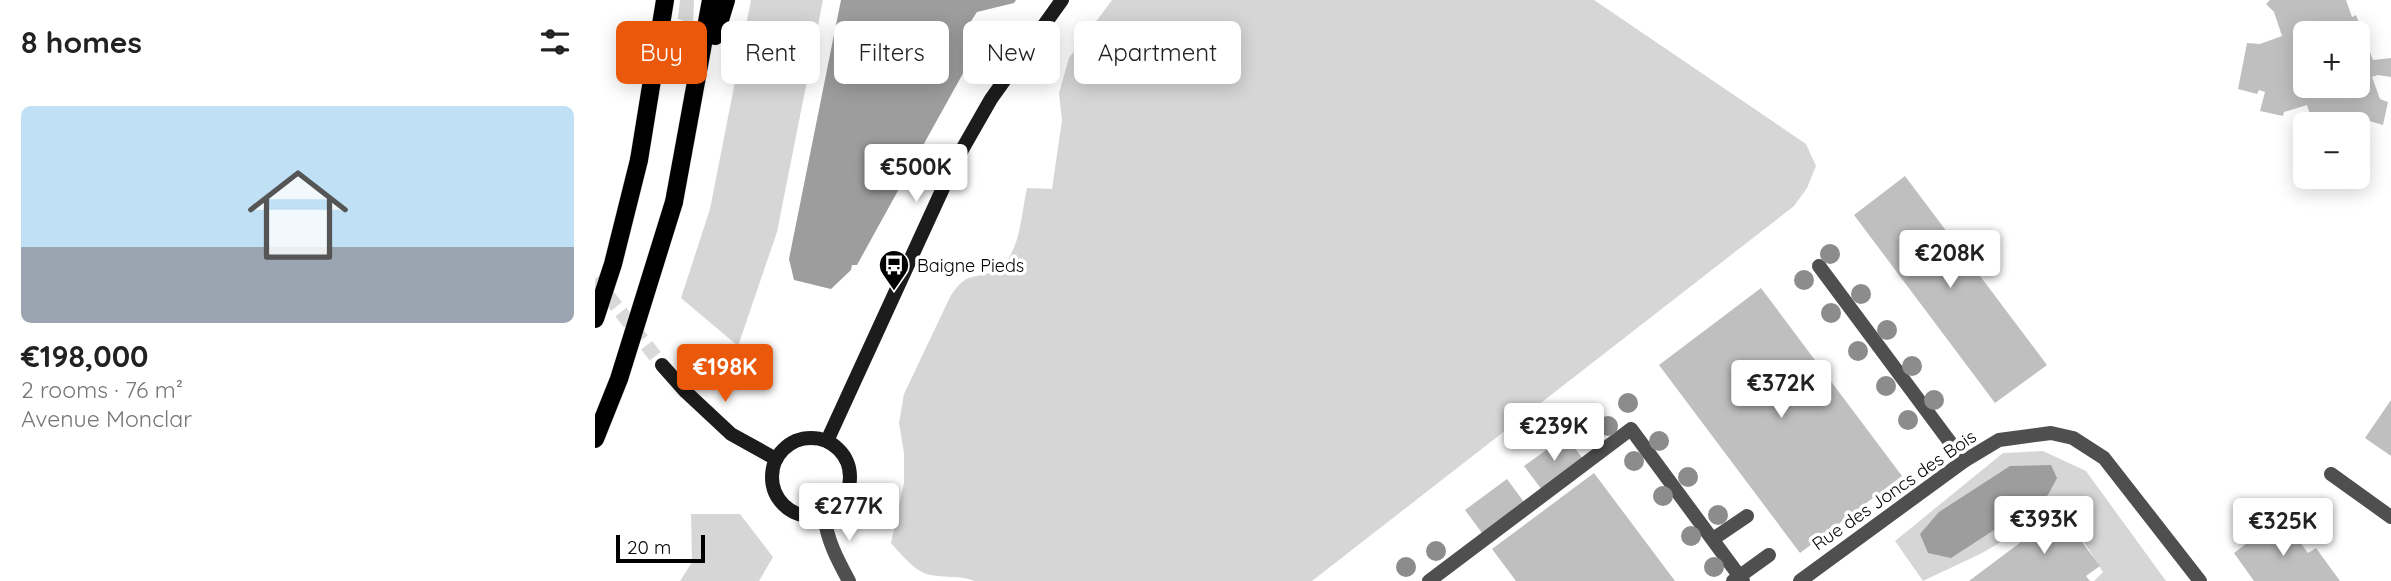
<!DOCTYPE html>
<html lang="en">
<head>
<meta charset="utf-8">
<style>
	body { margin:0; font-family:Quicksand,sans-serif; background:#f2f2f2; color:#222; height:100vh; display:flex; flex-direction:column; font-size:26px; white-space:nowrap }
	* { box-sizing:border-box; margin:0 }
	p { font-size:23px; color:#767676 }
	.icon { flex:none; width:38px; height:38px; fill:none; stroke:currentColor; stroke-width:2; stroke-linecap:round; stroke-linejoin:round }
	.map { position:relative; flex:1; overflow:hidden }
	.details { display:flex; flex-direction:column; background:#fff; width:595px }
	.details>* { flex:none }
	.guide { position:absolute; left:21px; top:21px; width:665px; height:63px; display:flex; gap:14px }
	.buttons { position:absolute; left:1698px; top:21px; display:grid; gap:14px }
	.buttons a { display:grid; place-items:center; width:77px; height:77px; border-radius:10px; background:#fff; box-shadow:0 4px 18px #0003; font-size:35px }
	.scale { position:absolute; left:21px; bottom:18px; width:89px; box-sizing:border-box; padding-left:7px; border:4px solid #000; border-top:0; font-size:19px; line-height:24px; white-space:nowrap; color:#000; -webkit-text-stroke:5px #fff; paint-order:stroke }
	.price { position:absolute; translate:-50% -60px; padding:0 16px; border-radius:7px; background:#fff; color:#222; font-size:23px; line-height:46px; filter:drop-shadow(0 2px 4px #0008) }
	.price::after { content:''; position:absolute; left:50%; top:42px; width:21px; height:16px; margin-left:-10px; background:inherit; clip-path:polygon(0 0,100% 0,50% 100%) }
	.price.active { background:#ea580c; color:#fff }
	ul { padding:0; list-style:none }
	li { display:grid; align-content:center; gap:14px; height:371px; padding:0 21px }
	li+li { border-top:2px solid #e0e0e0 }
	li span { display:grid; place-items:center; height:217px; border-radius:10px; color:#555 }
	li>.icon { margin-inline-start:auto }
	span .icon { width:126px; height:126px; fill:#fffc; stroke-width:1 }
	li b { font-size:30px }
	h2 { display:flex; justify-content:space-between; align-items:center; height:84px; padding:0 21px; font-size:30px }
	.pill { padding:0 24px; border-radius:10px; background:#fff; box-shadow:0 4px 18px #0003; font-size:24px; line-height:63px }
	.pill.active { background:#ea580c; color:#fff }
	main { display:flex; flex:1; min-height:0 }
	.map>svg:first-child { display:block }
	.green { fill:#d6d6d6 }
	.water { fill:#9d9d9d }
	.building { fill:#bfbfbf; fill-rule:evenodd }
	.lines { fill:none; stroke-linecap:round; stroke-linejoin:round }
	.secondary-tunnel { stroke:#d9d9d9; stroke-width:14; stroke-dasharray:14 7; stroke-linecap:butt }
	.primary-casing { stroke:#dbdbdb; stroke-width:19 }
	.service { stroke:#4f4f4f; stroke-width:14 }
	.minor { stroke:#4f4f4f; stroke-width:14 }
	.secondary { stroke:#1c1c1c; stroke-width:14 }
	.primary { stroke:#000; stroke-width:18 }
	.primary-bridge-casing { stroke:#dbdbdb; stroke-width:19; stroke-linecap:butt }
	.primary-bridge { stroke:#000; stroke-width:18 }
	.tree { fill:#8c8c8c }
	.labels { text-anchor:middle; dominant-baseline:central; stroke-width:7; stroke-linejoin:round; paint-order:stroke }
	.poi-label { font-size:18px; fill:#000; stroke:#fff; text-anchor:start }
	.street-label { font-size:18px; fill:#000; stroke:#fff }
</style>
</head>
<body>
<main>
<section class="details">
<h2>8 homes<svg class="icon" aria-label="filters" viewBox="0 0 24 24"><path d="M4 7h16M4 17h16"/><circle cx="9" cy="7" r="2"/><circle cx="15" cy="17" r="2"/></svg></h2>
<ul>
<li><span style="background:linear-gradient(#bfe0f5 65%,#9aa5b1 0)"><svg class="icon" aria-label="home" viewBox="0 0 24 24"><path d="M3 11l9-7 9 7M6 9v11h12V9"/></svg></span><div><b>€198,000</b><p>2 rooms · 76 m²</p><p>Avenue Monclar</p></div></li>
</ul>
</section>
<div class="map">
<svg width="1796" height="581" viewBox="0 0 1796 581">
	<rect width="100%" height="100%" fill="#fff"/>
	<g class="green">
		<path d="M 85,0 L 99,0 L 98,24 L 83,19 Z"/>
		<path d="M 156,0 L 228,0 L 182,232 L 143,346 L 86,298 L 115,209 Z"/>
		<path d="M 517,0 L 999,0 L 1211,144 L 1221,166 L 1212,188 L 1199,206 L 717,581 L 380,581 C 365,575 350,578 335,575 C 320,572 306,554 296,543 L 309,483 L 309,453 L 304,423 L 309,394 L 356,295 C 375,268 380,282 402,269 C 426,255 426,213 432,188 L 457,189 L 467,120 L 464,93 L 474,58 Z"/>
		<path d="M 1448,451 L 1491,471 L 1571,581 L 1499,581 L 1508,572 L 1467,507 L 1387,553 L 1328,581 L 1300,541 L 1408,453 Z"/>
		<path d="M 96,514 L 145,514 L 178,557 L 164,581 L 85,581 L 97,562 Z"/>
	</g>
	<g class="water">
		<path d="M 246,0 L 421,0 L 419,3 L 382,12 L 369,32 L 390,45 L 371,68 L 316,167 L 308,163 L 297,183 L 305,187 L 262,265 L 257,265 L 256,270 L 236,289 L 199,280 L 194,259 Z"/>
		<path d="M 1456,465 L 1462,478 L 1453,495 L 1356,558 L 1333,553 L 1325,534 L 1344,512 L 1415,466 Z"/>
	</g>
	<g class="building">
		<path d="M 1675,0 L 1751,0 L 1757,17 L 1761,15 L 1778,60 L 1796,58 L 1796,77 L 1783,75 L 1777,77 L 1785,99 L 1793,102 L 1788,125 L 1771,120 L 1768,126 L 1771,131 L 1766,152 L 1762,151 L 1762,124 L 1718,124 L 1712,105 L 1689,112 L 1688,116 L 1665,111 L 1670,92 L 1664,90 L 1662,94 L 1643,89 L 1652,43 L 1665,44 L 1687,36 L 1679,12 L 1671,4 ZM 1710,33 L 1762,33 L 1762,86 L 1710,86 Z"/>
		<path d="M 1310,176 L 1452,365 L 1400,403 L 1259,215 Z"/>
		<path d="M 1166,288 L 1307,476 L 1205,553 L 1064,365 Z"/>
		<path d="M 1796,400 L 1796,456 L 1770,438 Z"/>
		<path d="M 971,436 L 988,459 L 947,490 L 929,466 Z"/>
		<path d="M 999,473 L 1080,581 L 921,581 L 897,549 Z"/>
		<path d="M 912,479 L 929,502 L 887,533 L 870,510 Z"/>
		<path d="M 1462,509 L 1505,566 L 1491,576 L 1495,581 L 1374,581 L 1430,539 L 1427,535 Z"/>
		<path d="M 1687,517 L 1713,553 L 1721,548 L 1745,581 L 1659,581 L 1639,553 Z"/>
	</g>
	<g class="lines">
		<path class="secondary-tunnel" d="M 0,279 L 67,365"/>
		<g class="primary-casing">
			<g id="primary">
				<path d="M 120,36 L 131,0"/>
				<path d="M 44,160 L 70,0"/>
				<path d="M 79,202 L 116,0"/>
			</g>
		</g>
		<g class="service">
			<path d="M 1224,266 L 1369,461"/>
			<path d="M 1736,474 L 1796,517"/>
			<path d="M 1118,539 L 1152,516"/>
			<path d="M 834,581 L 1036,429 L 1148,581"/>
			<path d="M 1138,581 L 1174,555"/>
			<path d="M 1205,581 L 1369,461 L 1404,440 L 1456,433 L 1478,438 L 1509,458 L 1605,581"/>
		</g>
		<path class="minor" d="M 229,515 C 232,540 242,559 254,581"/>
		<g class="secondary">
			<path d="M 67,365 L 91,392 L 136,434 L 181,459"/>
			<circle cx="216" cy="477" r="39"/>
			<path d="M 232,441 L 360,162 L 396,99 L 467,0"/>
		</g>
		<use href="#primary" class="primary"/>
		<g class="primary-bridge-casing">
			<g id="primary-bridge">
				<path d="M 0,319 L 18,264 L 44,160"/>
				<path d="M 0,439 L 24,379 L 79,202"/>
			</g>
		</g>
		<use href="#primary-bridge" class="primary-bridge"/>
	</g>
	<g class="tree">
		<circle cx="1235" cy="254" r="10"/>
		<circle cx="1209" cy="280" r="10"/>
		<circle cx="1266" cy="294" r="10"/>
		<circle cx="1236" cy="313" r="10"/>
		<circle cx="1292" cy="330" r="10"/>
		<circle cx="1263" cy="351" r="10"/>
		<circle cx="1317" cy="366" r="10"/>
		<circle cx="1291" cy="386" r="10"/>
		<circle cx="1339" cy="400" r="10"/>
		<circle cx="1033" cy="403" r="10"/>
		<circle cx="1313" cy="420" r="10"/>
		<circle cx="1013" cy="426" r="10"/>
		<circle cx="1064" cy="441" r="10"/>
		<circle cx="1039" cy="461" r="10"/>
		<circle cx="1093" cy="477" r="10"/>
		<circle cx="1068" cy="496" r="10"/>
		<circle cx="1123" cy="515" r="10"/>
		<circle cx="1096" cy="536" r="10"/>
		<circle cx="841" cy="551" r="10"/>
		<circle cx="811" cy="567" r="10"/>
		<circle cx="1119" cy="567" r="10"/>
	</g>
	<defs>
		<g id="bus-pin" transform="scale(1.575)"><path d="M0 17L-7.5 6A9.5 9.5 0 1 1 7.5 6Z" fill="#000" stroke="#fff"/><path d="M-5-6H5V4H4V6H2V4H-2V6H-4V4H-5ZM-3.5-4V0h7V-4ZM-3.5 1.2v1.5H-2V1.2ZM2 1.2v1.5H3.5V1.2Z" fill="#fff"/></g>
	</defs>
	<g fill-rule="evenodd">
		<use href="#bus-pin" x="299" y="265"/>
	</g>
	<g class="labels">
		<g class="poi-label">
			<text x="322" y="265">Baigne Pieds</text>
		</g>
		<g class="street-label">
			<text transform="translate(1299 490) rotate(-35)">Rue des Joncs des Bois</text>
		</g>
	</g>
</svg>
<div class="buttons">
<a>+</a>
<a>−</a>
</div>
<div class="scale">20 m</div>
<b class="price" style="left:321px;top:204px">€500K</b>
<b class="price" style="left:1355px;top:290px">€208K</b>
<b class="price active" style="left:130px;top:404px">€198K</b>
<b class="price" style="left:1186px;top:420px">€372K</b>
<b class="price" style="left:959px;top:463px">€239K</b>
<b class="price" style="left:254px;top:543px">€277K</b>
<b class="price" style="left:1449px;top:556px">€393K</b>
<b class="price" style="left:1688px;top:558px">€325K</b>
<div class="guide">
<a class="pill active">Buy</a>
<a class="pill">Rent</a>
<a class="pill">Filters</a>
<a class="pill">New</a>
<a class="pill">Apartment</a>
</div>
</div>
</main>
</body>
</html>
